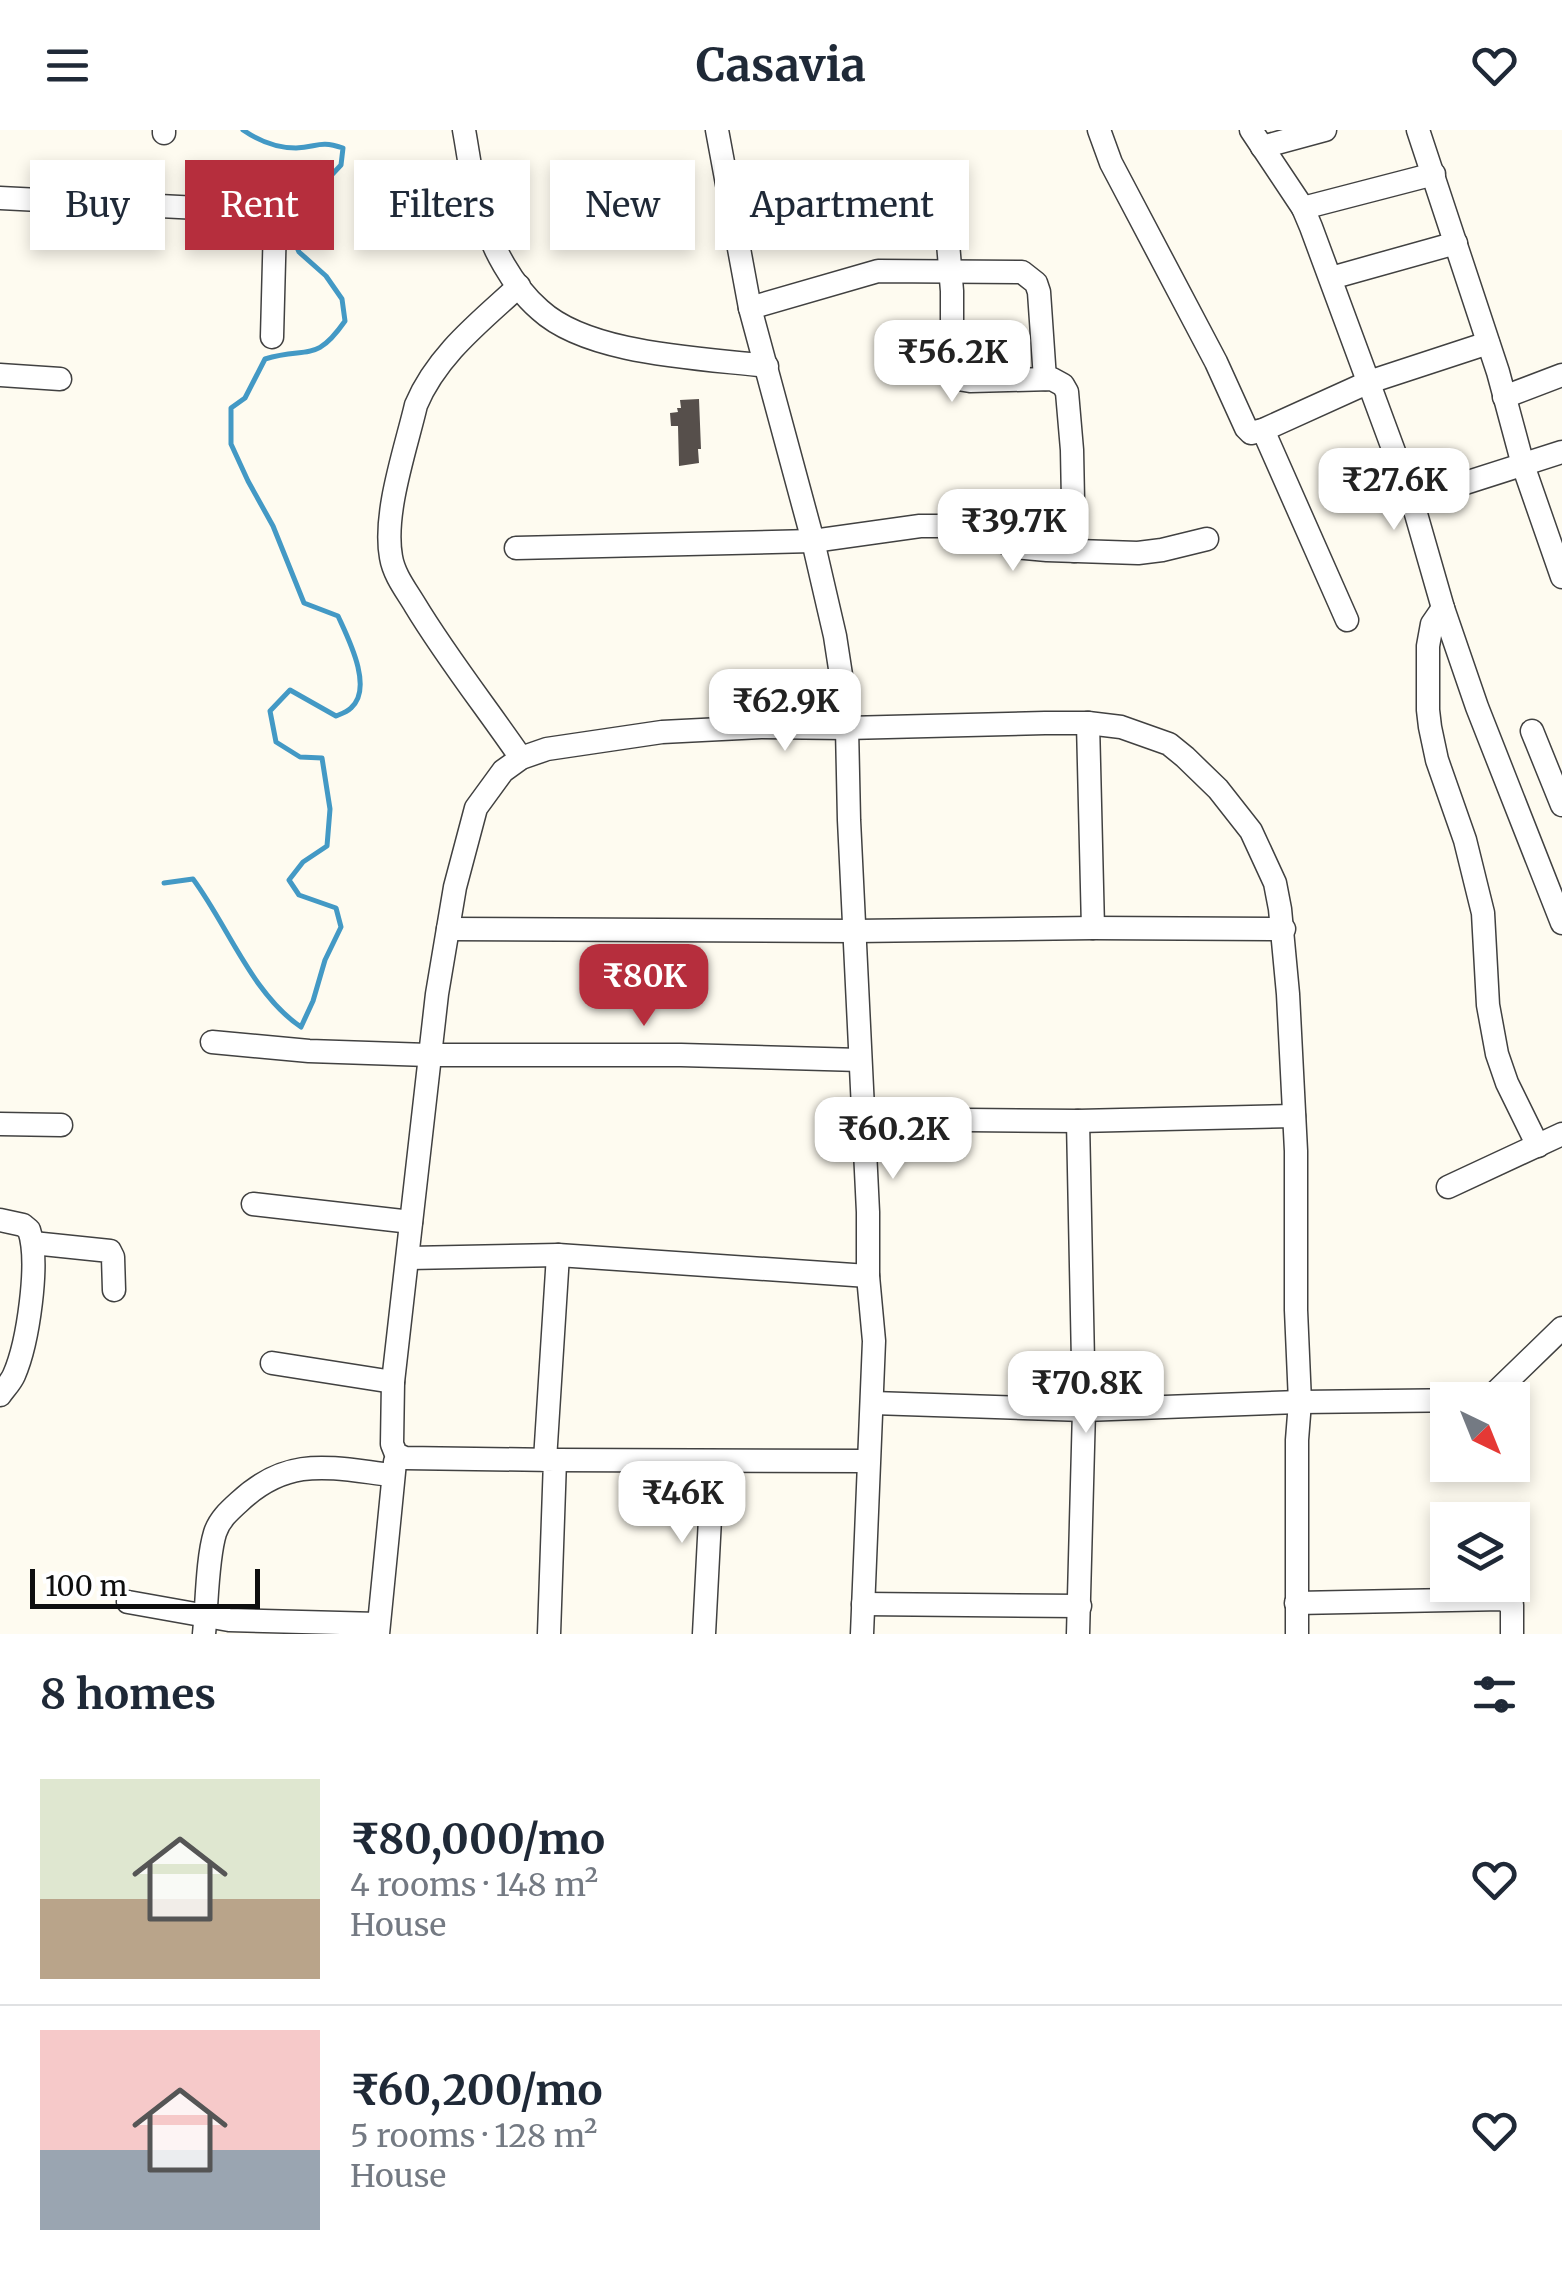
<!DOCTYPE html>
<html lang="en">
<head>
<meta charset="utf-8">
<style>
	body { margin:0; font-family:Merriweather,serif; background:#f2f2f3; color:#1f2937; height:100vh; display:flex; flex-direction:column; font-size:38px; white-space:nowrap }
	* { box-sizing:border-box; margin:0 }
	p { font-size:32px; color:#747a83 }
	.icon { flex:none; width:55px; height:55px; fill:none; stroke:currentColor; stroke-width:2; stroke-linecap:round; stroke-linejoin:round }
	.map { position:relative; height:1504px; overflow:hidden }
	.sheet { display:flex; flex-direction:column; background:#fff; flex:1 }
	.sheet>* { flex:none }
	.top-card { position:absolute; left:30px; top:30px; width:1000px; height:90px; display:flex; gap:20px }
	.needle { width:65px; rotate:137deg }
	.tools { position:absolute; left:1430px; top:1252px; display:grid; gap:20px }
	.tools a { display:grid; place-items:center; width:100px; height:100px; border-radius:0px; background:#fff; box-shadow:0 5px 15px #0003; font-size:50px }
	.scale { position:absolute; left:30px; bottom:25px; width:230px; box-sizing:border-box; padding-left:10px; border:5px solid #0e0e0e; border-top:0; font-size:28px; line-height:35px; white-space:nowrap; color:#0e0e0e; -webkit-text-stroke:8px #fff; paint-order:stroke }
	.price { position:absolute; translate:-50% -85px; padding:0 22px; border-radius:20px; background:#fff; color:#222; font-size:32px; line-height:65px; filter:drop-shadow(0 2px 5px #0008) }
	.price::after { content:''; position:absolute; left:50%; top:60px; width:30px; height:22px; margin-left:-15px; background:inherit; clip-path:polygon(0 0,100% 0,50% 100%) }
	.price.current { background:#b62e3d; color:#fff }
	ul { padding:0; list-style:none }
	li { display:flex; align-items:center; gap:30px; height:250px; padding:0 40px }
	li+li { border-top:2px solid #e0e1e3 }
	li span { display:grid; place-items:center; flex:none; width:280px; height:200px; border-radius:0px; color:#555 }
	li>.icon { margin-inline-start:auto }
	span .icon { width:120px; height:120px; fill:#fffc; stroke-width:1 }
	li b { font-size:42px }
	h2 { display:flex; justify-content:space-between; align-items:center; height:120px; padding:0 40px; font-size:42px }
	.tag { padding:0 35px; border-radius:0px; background:#fff; box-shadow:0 5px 15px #0003; font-size:35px; line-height:90px }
	.tag.current { background:#b62e3d; color:#fff }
	header { display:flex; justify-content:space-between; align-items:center; height:130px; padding:0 40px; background:#fff; font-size:45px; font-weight:700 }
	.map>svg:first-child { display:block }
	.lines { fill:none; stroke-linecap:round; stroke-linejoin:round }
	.stream { stroke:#4399c5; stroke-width:5 }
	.building { fill:#564f4b }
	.minor-casing { stroke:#414141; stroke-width:25 }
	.minor { stroke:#fff; stroke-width:22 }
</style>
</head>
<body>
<header><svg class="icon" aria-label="menu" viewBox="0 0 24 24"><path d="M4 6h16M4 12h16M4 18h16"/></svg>Casavia<svg class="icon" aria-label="heart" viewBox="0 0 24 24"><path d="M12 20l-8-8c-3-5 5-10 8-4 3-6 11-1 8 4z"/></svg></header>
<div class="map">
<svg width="1562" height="1504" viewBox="0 0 1562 1504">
	<rect width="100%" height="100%" fill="#fefbf0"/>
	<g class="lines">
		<path class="stream" d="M 164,753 L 193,749 C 228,796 252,864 301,897 L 313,871 L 325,830 L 341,797 L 336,778 L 299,765 L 289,750 L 303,732 L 327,716 L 330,679 L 322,628 L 300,627 L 276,612 L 270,581 L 290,560 L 336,586 C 341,584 347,582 351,578 C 374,558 348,508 338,486 L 304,473 L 273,396 L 248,351 L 231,314 L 231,278 L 245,268 L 265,229 C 308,216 315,234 345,191 L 342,169 L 326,146 L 299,122 L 290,102 L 294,85 L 341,35 L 343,18 C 319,10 318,17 296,18 C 275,18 259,11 243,0"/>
	</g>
	<path class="building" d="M 699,269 L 701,319 L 698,319 L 699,333 L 679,336 L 678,296 L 671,296 L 670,283 L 678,282 L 677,278 L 681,278 L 680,270 Z"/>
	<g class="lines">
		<g class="minor-casing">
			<g id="minor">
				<path d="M 464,0 C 469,27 472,57 481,83 C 492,117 512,156 540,180 C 589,225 702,228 767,236"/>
				<path d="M 717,0 L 750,178 L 813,411 L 835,506 L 843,558 L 847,598 L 849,690 L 868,1082 L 868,1146 L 874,1211 L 862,1504"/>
				<path d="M 1099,0 L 1111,33 L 1216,232 L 1246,298 L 1251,303 L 1263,300 L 1369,252 L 1488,213"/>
				<path d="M 1251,0 L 1303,78 L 1311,97 L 1412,370 L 1443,478 L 1477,577 L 1562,793"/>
				<path d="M 1418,0 L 1498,242 L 1523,335 L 1562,447"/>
				<path d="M 164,3 L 164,0"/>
				<path d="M 1262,17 L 1325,0"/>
				<path d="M 939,47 L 947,101 L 952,161 L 952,243 L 958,249 L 970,251 L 1052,249 L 1063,255 L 1067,262 L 1072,320 L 1074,421"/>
				<path d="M 0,68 L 219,79 L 271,85 L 275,93 L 272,207"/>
				<path d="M 1303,78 L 1434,44"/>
				<path d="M 1331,148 L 1456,113"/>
				<path d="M 519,156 C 480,192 437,225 416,275 C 406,318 383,383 391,427 C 394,445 406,460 415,475 C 447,528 486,577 521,628"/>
				<path d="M 750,178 L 878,141 L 1022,142 L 1036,153 L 1039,162 L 1045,249"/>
				<path d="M 0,245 L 60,249"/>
				<path d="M 1504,267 L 1562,245"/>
				<path d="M 1263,300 L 1347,490"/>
				<path d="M 1412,370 L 1562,322"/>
				<path d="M 516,418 L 813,411 L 920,396 L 945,396 L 982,402 L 1015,417 L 1047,420 L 1138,423 L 1162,420 L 1207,409"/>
				<path d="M 1443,478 L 1432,494 L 1428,516 L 1428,580 L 1430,597 L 1437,630 L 1465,710 L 1483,783 L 1488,875 L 1497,924 L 1507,953 L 1538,1016"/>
				<path d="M 1088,593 L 1093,798"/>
				<path d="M 1532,601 L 1562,675"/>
				<path d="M 448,799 L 854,801 L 1093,798 L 1284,799"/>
				<path d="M 212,912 L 309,921 L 428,925 L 681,925 L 860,930"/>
				<path d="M 864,989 L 1078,991 L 1294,986"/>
				<path d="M 1078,991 L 1084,1280 L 1078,1504"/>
				<path d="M 0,994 L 61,995"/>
				<path d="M 1448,1057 L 1562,1004"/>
				<path d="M 253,1074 L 411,1092"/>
				<path d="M 0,1090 L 23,1095 L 29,1100 C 40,1132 28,1213 14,1245 C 11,1252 5,1258 0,1265"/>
				<path d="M 33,1113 L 110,1121 L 113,1127 L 114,1160"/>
				<path d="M 409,1128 L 558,1125 L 868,1146"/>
				<path d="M 272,1233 L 393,1252"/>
				<path d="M 1496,1262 L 1562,1198"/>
				<path d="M 873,1273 L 1084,1280 L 1300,1272 L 1473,1270"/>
				<path d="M 545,1330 L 558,1125"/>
				<path d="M 555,1330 L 868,1331"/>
				<path d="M 128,1472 L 229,1490 L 378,1494"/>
				<path d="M 1296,1473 L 1503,1469 L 1512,1475 L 1512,1504"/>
				<path d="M 863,1474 L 1080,1476"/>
				<path d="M 204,1504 C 207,1475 207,1429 215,1403 C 219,1390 229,1381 239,1372 C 289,1325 330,1338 392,1345"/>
				<path d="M 378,1504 L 395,1332"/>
				<path d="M 549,1504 L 555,1330 L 405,1328 L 396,1324 L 392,1314 L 393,1252 L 437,864 L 455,757 L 476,678 L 503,641 L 521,628 L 547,619 L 662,602 L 761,597 L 847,598 L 1045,593 L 1088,593 L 1121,597 L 1169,614 L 1185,627 L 1218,659 L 1251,701 L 1275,753 L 1280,779 L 1288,864 L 1296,1021 L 1296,1180 L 1300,1272 L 1297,1310 L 1297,1504"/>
				<path d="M 704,1504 L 713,1331"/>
			</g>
		</g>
		<use href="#minor" class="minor"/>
	</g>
</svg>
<div class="tools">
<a><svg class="needle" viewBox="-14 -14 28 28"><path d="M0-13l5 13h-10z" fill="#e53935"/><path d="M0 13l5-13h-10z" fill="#747a83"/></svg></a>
<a><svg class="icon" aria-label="layers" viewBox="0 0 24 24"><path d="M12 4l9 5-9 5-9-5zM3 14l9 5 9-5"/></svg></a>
</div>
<div class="scale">100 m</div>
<b class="price" style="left:952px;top:275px">₹56.2K</b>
<b class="price" style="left:1394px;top:403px">₹27.6K</b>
<b class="price" style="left:1013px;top:444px">₹39.7K</b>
<b class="price" style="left:785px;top:624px">₹62.9K</b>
<b class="price current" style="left:644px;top:899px">₹80K</b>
<b class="price" style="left:893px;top:1052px">₹60.2K</b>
<b class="price" style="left:1086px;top:1306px">₹70.8K</b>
<b class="price" style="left:682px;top:1416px">₹46K</b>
<div class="top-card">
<a class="tag">Buy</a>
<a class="tag current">Rent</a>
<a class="tag">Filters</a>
<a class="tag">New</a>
<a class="tag">Apartment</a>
</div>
</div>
<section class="sheet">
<h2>8 homes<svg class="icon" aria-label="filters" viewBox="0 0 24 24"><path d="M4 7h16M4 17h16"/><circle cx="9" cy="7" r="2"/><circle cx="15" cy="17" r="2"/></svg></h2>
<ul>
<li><span style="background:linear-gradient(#dfe7d0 60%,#b9a48a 0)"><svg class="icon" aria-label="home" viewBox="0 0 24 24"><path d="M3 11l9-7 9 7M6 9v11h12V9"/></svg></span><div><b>₹80,000/mo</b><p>4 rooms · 148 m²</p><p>House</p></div><svg class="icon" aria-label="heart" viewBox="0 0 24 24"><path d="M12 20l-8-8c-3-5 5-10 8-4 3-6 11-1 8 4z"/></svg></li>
<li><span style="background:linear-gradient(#f6c9c9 60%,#9aa5b1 0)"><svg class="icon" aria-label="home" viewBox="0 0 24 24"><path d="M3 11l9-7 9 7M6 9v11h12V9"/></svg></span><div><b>₹60,200/mo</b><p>5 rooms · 128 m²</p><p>House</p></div><svg class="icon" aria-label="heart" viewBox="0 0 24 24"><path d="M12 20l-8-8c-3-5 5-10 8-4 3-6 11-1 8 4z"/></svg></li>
</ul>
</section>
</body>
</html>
